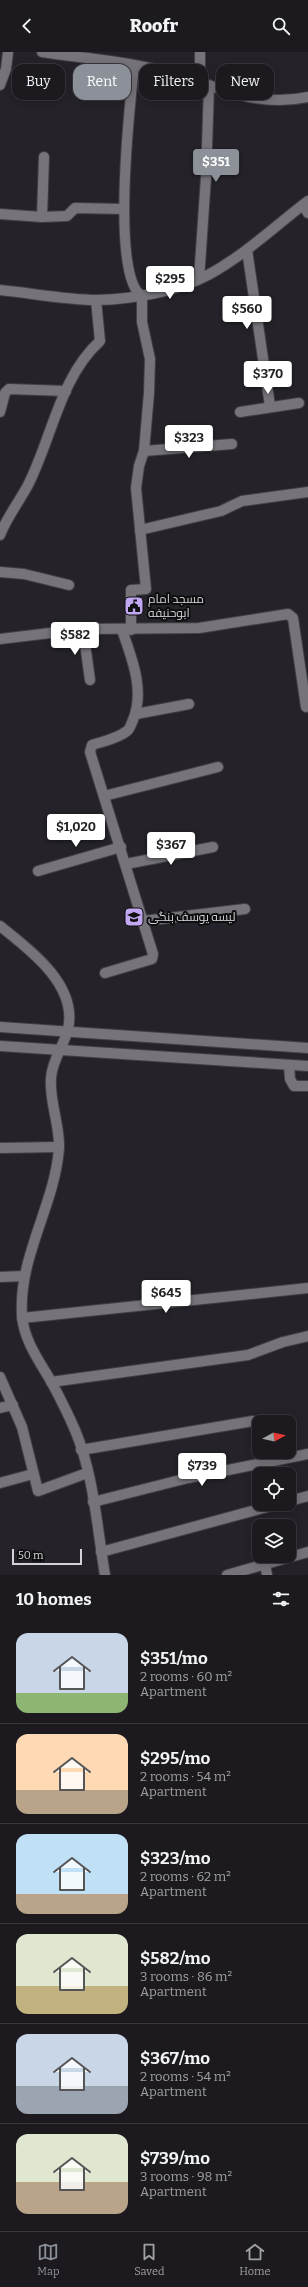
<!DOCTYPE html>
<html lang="en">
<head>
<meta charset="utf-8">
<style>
	body { margin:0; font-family:Bitter,Cairo,serif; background:#252328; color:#f1f3f6; height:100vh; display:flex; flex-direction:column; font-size:15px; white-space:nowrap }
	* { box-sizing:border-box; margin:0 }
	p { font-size:13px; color:#a0a1a4 }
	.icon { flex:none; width:22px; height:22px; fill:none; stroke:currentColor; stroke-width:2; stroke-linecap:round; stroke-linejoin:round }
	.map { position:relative; height:1523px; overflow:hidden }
	.sheet { display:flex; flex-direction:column; background:#1c1a1f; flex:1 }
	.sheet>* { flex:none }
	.banner { position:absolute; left:12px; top:12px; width:284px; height:36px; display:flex; gap:8px }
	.needle { width:26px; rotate:82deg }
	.controls { position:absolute; left:252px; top:1363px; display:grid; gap:8px }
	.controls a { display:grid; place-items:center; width:44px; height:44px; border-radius:8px; background:#1c1a1f; box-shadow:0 2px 10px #0003,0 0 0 1px #3a383d; font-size:20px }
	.scale { position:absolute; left:12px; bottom:10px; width:70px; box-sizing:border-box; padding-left:4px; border:2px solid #d4d3d6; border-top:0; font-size:11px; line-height:14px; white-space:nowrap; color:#d4d3d6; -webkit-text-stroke:3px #0e0d10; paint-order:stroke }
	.price { position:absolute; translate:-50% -34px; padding:0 9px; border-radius:4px; background:#fff; color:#222; font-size:13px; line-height:26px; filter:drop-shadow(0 1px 2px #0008) }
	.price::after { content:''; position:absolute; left:50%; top:24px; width:12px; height:9px; margin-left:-6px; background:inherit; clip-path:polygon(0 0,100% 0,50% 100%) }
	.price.active { background:#8c9099; color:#fff }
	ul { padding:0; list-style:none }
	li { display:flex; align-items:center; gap:12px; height:100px; padding:0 16px }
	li+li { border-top:1px solid #3a383d }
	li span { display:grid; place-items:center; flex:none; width:112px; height:80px; border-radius:12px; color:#555 }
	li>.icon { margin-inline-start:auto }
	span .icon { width:48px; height:48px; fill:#fffc; stroke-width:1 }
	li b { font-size:17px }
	h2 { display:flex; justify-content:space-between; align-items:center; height:48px; padding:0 16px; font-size:17px }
	.tag { padding:0 14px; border-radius:12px; background:#1c1a1f; box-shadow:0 2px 10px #0003,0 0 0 1px #3a383d; font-size:14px; line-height:36px }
	.tag.active { background:#8c9099; color:#fff }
	header { display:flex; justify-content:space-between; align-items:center; height:52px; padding:0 16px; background:#1c1a1f; font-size:18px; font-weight:800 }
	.menu { display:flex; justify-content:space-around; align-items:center; height:56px; border-top:1px solid #3a383d; background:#1c1a1f; font-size:11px; color:#a0a1a4 }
	.menu a { display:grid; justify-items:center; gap:2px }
	.menu .active { color:#8c9099 }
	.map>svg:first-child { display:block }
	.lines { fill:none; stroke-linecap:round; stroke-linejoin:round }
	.street-casing { stroke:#414045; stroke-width:12 }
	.secondary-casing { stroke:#414045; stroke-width:12 }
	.street { stroke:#76747a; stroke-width:10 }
	.secondary { stroke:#76747a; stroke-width:10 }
	.labels { text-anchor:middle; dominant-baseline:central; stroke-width:4; stroke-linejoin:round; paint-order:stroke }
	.poi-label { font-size:12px; fill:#d4d3d6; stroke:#0e0d10; text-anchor:start }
</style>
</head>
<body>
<header><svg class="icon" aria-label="back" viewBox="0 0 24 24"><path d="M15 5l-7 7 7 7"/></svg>Roofr<svg class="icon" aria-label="search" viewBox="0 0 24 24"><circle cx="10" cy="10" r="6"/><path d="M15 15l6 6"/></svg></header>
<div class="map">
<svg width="308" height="1523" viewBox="0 0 308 1523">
	<rect width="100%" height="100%" fill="#252329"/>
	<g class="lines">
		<g class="street-casing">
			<g id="street">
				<path d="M 42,0 C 82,6 125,9 163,19 C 215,32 253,57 308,45"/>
				<path d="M 200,30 L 200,0"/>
				<path d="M 303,153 L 308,161"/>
				<path d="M 0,162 L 42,165 L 67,164 L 75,156 L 124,157"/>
				<path d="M 42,165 L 44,105"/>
				<path d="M 247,198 L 270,354"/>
				<path d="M 199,227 L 206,125 L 209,33"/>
				<path d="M 0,360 L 5,341 L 9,337 L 66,339"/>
				<path d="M 240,360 L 299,351"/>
				<path d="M 144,399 L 232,392"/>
				<path d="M 140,478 L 221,459 L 242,449 L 308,440"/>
				<path d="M 0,483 C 7,465 19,450 28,433 C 52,386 60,325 100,289 L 96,248"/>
				<path d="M 0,520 L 24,522 L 69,533"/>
				<path d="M 83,577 L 90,628"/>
				<path d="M 131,578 L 131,538 L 146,537 L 136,436 L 139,414 L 144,399 L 149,341 L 150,307 L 142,270 L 142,244 C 110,226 130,51 134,14"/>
				<path d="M 0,587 L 83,577 L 199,576 L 288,562 L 293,566 L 306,655"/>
				<path d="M 136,662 L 189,652"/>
				<path d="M 104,744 L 218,715"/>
				<path d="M 126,812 L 213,795"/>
				<path d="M 38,819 L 121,795"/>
				<path d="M 143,869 L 245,857"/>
				<path d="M 0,874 C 30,898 78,933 68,977 C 64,994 52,1008 51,1026 C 49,1049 60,1073 59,1096 C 55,1153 18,1205 22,1264 C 24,1289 40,1310 52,1331 C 60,1346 68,1362 75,1378 C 94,1423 97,1476 105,1523"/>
				<path d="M 105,921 L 152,907 L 153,902 L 90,700 L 92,693 C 104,689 117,687 127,679 C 130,677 131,672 133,668 C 145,638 132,607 122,578"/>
				<path d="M 0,1096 L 59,1095"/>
				<path d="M 0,1225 L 24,1224"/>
				<path d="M 22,1266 L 308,1236"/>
				<path d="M 0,1325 L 22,1375 L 38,1439 L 87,1421"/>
				<path d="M 51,1330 L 248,1303 L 283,1290 L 308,1284"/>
				<path d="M 0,1356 L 13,1353"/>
				<path d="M 81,1398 L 253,1369"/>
				<path d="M 0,1431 L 33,1422"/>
				<path d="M 289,1449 L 308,1444"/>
				<path d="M 93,1450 L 188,1426 L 308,1402"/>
				<path d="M 101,1500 L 278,1452"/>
				<path d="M 265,1512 L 267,1523"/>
				<path d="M 227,1523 L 308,1500"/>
			</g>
		</g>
		<g class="secondary-casing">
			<g id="secondary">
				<path d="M 0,33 L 6,17 L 8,0"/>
				<path d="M 0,238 C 30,241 68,248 97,248 C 133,247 176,240 208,223 C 245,203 275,174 308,149"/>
				<path d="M 0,975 L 308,996"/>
				<path d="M 0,994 L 308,1014"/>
				<path d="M 289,1013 L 290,1027 L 294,1034 L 308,1034"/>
			</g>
		</g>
		<use href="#street" class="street"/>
		<use href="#secondary" class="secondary"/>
	</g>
	<defs>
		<g id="civic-square" transform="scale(1)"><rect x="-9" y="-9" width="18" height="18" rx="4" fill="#c2a8f2" stroke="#0e0d10"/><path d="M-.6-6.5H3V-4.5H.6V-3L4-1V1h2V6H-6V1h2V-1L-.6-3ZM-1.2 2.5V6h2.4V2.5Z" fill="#111"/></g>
		<g id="school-square" transform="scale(1)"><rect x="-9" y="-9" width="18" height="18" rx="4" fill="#c2a8f2" stroke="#0e0d10"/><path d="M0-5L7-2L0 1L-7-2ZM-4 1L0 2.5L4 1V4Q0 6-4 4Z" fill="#111"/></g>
	</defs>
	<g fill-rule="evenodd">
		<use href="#civic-square" x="134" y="554"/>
		<use href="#school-square" x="134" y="865"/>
	</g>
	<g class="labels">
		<g class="poi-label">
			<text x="148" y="547">مسجد امام<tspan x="148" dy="14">ابوحنیفه</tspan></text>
			<text x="148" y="865">لیسه یوسف بنگی</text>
		</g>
	</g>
</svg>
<div class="controls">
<a><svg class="needle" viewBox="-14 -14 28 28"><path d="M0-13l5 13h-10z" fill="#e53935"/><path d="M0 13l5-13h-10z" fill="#a0a1a4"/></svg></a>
<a><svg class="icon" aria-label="locate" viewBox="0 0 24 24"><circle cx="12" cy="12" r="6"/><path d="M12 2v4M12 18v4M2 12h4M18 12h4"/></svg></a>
<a><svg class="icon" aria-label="layers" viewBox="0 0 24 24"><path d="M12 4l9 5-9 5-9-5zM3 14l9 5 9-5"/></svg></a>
</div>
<div class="scale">50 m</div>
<b class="price active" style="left:216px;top:131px">$351</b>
<b class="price" style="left:170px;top:248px">$295</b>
<b class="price" style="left:247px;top:278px">$560</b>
<b class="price" style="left:268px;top:343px">$370</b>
<b class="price" style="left:189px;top:407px">$323</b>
<b class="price" style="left:75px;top:604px">$582</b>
<b class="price" style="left:76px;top:796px">$1,020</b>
<b class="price" style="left:171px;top:814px">$367</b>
<b class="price" style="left:166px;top:1262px">$645</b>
<b class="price" style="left:202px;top:1435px">$739</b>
<div class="banner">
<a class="tag">Buy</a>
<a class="tag active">Rent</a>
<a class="tag">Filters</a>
<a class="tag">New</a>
</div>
</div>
<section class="sheet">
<h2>10 homes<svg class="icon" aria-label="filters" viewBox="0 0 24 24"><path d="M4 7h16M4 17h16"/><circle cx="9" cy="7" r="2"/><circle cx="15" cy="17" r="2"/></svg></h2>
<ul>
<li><span style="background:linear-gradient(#c9d6e8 75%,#8fb573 0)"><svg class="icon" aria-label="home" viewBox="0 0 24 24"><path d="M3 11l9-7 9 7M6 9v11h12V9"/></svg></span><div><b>$351/mo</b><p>2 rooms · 60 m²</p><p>Apartment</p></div></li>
<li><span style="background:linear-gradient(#ffd9b3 70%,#b9a48a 0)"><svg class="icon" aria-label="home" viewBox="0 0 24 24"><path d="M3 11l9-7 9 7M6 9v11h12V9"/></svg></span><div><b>$295/mo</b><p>2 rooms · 54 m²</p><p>Apartment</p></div></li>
<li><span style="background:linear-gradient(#bfe0f5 75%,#b9a48a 0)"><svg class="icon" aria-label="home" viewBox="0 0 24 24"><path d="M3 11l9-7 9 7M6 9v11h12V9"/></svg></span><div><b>$323/mo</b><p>2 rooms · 62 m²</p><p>Apartment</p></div></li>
<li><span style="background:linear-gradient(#dfe7d0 65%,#c2b280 0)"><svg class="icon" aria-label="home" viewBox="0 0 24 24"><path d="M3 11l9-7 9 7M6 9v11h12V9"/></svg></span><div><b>$582/mo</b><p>3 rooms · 86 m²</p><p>Apartment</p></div></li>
<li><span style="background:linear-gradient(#c9d6e8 65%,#9aa5b1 0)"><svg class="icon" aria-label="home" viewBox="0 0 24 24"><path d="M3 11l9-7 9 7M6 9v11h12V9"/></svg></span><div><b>$367/mo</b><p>2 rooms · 54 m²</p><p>Apartment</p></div></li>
<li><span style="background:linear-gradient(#dfe7d0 60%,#b9a48a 0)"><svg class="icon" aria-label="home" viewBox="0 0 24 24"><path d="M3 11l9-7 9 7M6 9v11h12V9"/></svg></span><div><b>$739/mo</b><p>3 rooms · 98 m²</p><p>Apartment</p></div></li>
</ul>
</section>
<nav class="menu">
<a class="active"><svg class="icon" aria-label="map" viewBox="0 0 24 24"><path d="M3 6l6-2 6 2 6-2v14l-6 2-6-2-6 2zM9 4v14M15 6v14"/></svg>Map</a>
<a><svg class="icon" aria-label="saved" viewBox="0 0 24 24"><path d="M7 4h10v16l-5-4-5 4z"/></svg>Saved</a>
<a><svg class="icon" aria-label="home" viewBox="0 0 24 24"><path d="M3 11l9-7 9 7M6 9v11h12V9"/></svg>Home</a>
</nav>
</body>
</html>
